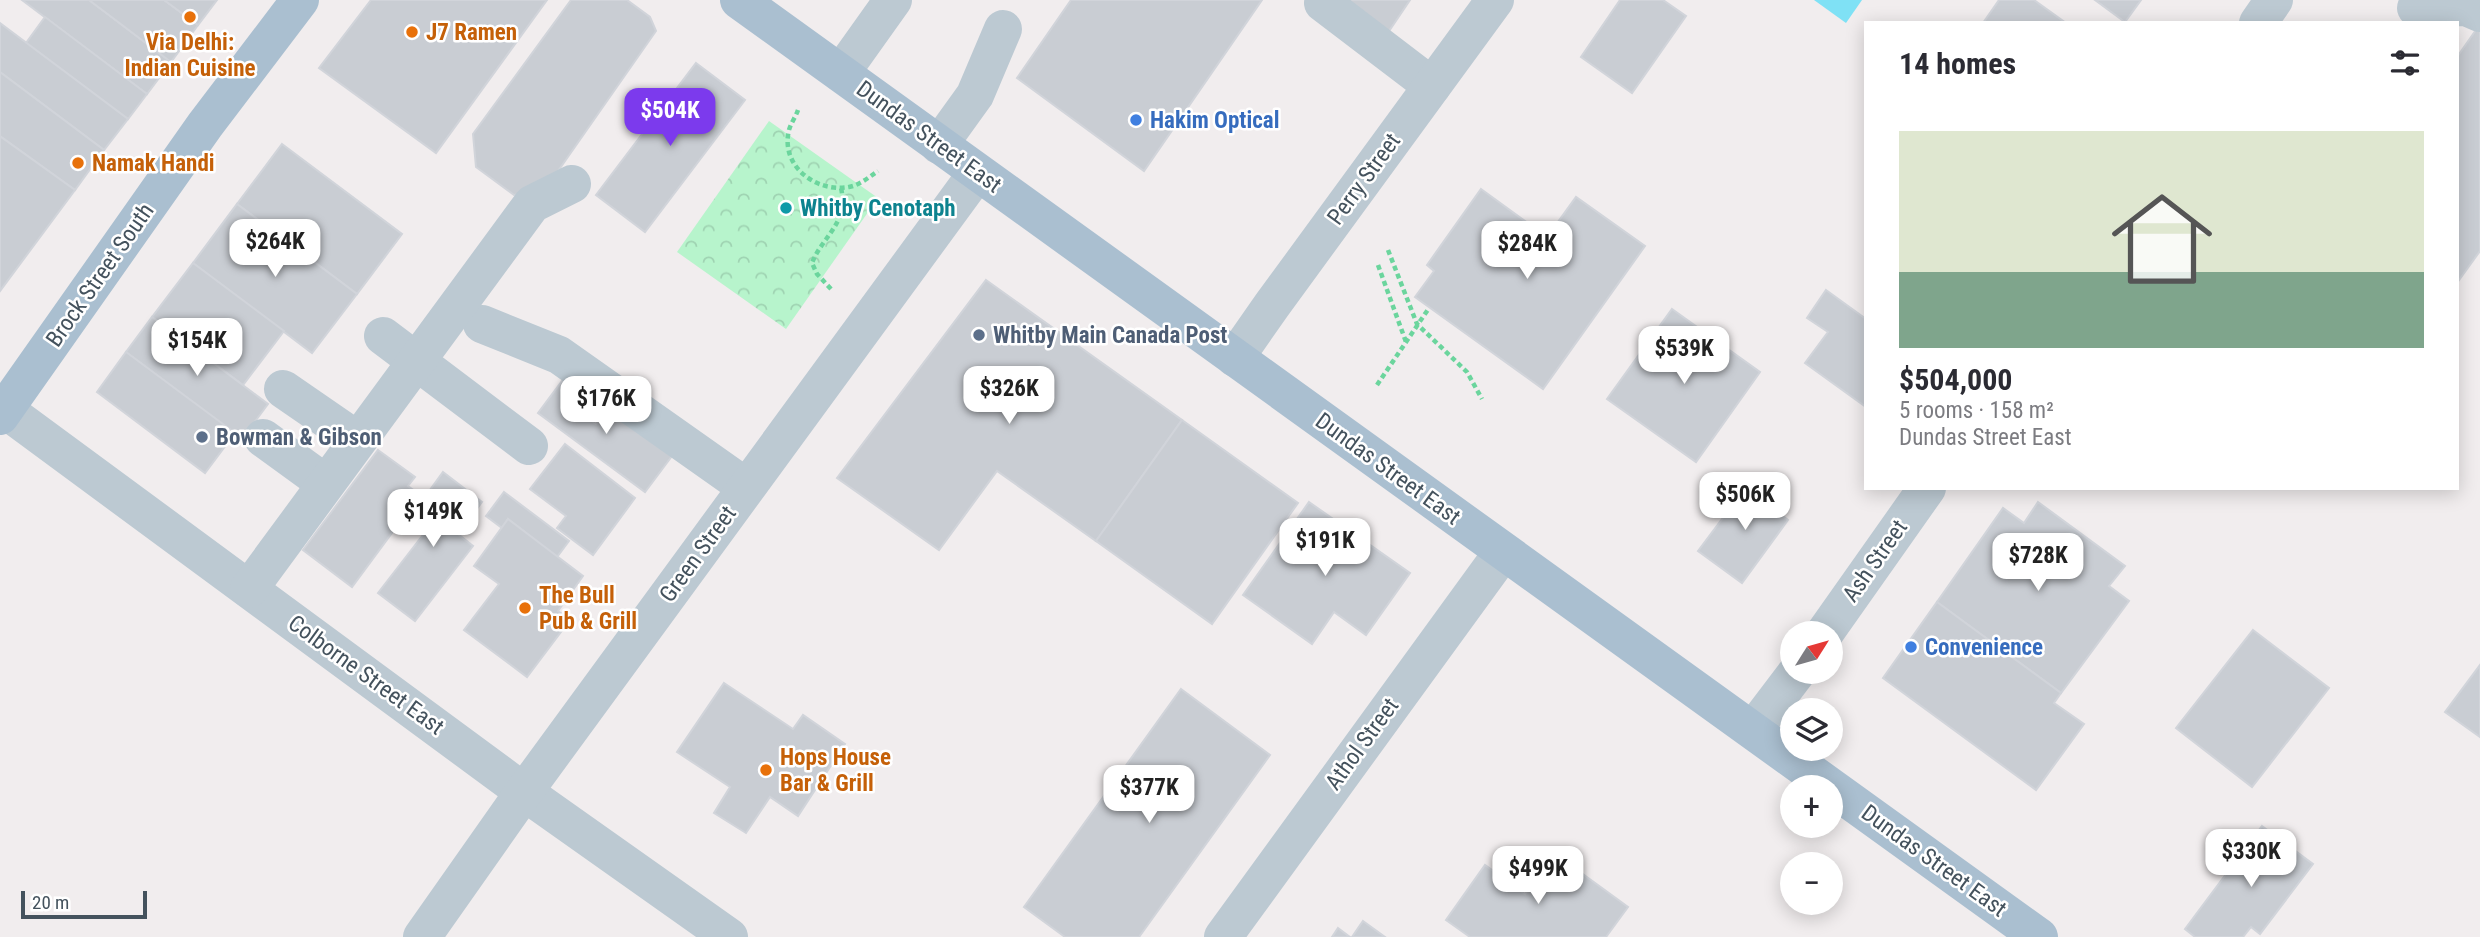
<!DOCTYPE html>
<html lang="en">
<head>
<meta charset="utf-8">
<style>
	body { margin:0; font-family:"Roboto Condensed",sans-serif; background:#f7f7f7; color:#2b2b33; height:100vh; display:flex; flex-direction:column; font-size:26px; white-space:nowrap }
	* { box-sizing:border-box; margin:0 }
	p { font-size:23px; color:#7c7c81 }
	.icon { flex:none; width:38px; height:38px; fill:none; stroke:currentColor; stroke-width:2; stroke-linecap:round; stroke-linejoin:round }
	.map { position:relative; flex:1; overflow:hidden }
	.details { position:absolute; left:1864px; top:21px; width:595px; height:469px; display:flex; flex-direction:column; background:#fff; border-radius:0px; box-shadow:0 4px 18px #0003 }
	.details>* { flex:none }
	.needle { width:46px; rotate:53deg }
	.tools { position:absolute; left:1780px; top:621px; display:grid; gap:14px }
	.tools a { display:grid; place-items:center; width:63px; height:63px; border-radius:50%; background:#fff; box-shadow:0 4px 18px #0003; font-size:35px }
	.scale { position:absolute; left:21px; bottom:18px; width:126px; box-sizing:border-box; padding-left:7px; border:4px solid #44525d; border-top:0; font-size:19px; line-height:24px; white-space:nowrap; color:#44525d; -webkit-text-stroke:5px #fff; paint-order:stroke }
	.price { position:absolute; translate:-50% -60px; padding:0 16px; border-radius:14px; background:#fff; color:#222; font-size:23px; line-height:46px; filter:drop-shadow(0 2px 4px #0008) }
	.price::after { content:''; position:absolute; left:50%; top:42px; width:21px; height:16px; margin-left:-10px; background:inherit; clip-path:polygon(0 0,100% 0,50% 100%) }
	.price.active { background:#7c3aed; color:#fff }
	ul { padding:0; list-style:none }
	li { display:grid; align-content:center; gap:14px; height:371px; padding:0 35px }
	li span { display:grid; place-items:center; height:217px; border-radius:0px; color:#555 }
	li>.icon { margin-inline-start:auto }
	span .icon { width:126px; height:126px; fill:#fffc; stroke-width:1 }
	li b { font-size:30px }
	h2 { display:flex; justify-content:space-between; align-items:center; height:84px; padding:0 35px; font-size:30px }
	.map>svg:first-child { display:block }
	.park { fill:url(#park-crowns) }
	.water { fill:#7fe1f5 }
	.building { fill:#c9cdd3; stroke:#d1d4da; stroke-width:2 }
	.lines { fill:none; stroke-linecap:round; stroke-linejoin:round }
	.path { stroke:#6bd59d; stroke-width:4.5; stroke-dasharray:5 3.5; stroke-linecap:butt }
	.minor { stroke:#bcc9d2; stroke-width:38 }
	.major { stroke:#aabfd0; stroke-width:38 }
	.food-dot { fill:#e8710a; stroke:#fff; stroke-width:2.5 }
	.shop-dot { fill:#3f7fe0; stroke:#fff; stroke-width:2.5 }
	.culture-dot { fill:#0f9aa8; stroke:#fff; stroke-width:2.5 }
	.service-dot { fill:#5c6f8a; stroke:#fff; stroke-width:2.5 }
	.labels { text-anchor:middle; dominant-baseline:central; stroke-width:5; stroke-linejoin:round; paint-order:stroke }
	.food-label { font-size:23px; font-weight:bold; fill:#c56008; stroke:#fff; text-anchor:start }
	.shop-label { font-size:23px; font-weight:bold; fill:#366cbe; stroke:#fff; text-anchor:start }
	.street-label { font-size:23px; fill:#44525d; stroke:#fff }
	.culture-label { font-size:23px; font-weight:bold; fill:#0d838f; stroke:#fff; text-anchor:start }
	.service-label { font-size:23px; font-weight:bold; fill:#4e5e75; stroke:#fff; text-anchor:start }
</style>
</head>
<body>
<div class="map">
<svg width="2480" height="937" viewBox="0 0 2480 937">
	<defs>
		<pattern id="park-crowns" width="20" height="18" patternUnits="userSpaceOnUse" patternTransform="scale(1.75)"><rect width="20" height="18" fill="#b7f4cc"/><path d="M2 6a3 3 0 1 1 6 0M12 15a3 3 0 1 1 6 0" fill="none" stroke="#9fd3b2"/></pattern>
	</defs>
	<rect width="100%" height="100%" fill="#f1edee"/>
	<path class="park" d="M 769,121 L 878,198 L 786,329 L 677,252 Z"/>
	<path class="water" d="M 1814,0 L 1862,0 L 1846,23 Z"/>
	<g class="building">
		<path d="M 22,0 L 89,0 L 171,62 L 147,94 Z"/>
		<path d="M 89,0 L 164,0 L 198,25 L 171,62 Z"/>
		<path d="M 164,0 L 217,0 L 198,25 Z"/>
		<path d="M 371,0 L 547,0 L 436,153 L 319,68 Z"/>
		<path d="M 571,0 L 627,0 L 650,17 L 656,31 L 544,191 L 514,195 L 476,167 L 473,134 Z"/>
		<path d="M 1071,0 L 1262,0 L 1144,171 L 1017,78 Z"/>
		<path d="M 1338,0 L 1410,0 L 1387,34 Z"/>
		<path d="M 1620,0 L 1663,0 L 1686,16 L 1632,93 L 1581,57 Z"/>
		<path d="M 1999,0 L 2034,0 L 2066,23 L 1983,23 Z"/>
		<path d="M 2095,0 L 2141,0 L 2125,22 Z"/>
		<path d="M 45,17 L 147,94 L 128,119 L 26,43 Z"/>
		<path d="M 0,23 L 128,119 L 104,150 L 0,72 Z"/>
		<path d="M 2478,27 L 2480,29 L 2480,251 L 2457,283 L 2457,57 Z"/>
		<path d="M 696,63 L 745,100 L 645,232 L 596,195 Z"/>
		<path d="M 0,72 L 104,150 L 75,190 L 0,136 Z"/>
		<path d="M 1,137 L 75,190 L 0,291 L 0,138 Z"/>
		<path d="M 282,144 L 402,234 L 357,294 L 237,204 Z"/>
		<path d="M 1481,189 L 1547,237 L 1576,197 L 1645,246 L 1543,389 L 1415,297 L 1434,271 L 1427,265 Z"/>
		<path d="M 237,204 L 357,294 L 312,353 L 193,263 Z"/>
		<path d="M 193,263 L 284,331 L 243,385 L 152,317 Z"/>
		<path d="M 986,280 L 1182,420 L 1096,541 L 997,471 L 939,550 L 837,478 Z"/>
		<path d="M 1826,290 L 1866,319 L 1866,407 L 1805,363 L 1828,332 L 1807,318 Z"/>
		<path d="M 1672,309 L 1760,372 L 1696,462 L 1607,399 Z"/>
		<path d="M 152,317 L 268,404 L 242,439 L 126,352 Z"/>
		<path d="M 126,352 L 235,433 L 205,473 L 97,392 Z"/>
		<path d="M 565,377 L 596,400 L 585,416 L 596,424 L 608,408 L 672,456 L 645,492 L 538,413 Z"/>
		<path d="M 1182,420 L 1298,503 L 1212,624 L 1096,541 Z"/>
		<path d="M 565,444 L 635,498 L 593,555 L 557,528 L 566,516 L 530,489 Z"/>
		<path d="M 378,450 L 415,477 L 408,486 L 420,495 L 352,587 L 303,550 Z"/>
		<path d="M 443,472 L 482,502 L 458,534 L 473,546 L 415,621 L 378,593 L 436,518 L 419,505 Z"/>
		<path d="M 1759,477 L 1780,493 L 1770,506 L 1788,520 L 1742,583 L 1698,551 L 1740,495 L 1744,498 Z"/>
		<path d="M 504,492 L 569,541 L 557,557 L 508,519 L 502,528 L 486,516 Z"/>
		<path d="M 1309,502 L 1410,573 L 1366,635 L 1334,612 L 1312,644 L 1243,595 Z"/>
		<path d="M 2038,502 L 2125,566 L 2109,586 L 2129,601 L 2061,693 L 1937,602 L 2003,508 L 2024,523 Z"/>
		<path d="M 508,519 L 583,576 L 558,611 L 570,620 L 527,677 L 464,630 L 499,584 L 474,566 Z"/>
		<path d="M 1937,602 L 2061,693 L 2054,703 L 2084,724 L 2036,790 L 1883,678 Z"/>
		<path d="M 2253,630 L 2329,688 L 2252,787 L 2176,728 Z"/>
		<path d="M 2480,665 L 2480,737 L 2445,712 Z"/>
		<path d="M 724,683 L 793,729 L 803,715 L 845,744 L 798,816 L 770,797 L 746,833 L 714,813 L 730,787 L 677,752 Z"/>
		<path d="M 1181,689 L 1270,755 L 1139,937 L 1065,937 L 1024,907 Z"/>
		<path d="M 2262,826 L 2313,864 L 2260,934 L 2251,927 L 2243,937 L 2195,937 L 2185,929 Z"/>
		<path d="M 1554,853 L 1628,907 L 1606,937 L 1470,937 L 1446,920 L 1485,865 L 1525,894 Z"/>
		<path d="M 1363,921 L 1385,937 L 1352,937 Z"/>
		<path d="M 1338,928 L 1350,937 L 1332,937 Z"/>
	</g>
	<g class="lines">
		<g class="path">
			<path d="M 798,110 C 796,116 791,123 789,130 C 780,166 816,193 849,187 C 860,185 869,177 878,171"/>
			<path d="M 1388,250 L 1417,324 L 1467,372 L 1482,399"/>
			<path d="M 1378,265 L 1406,342"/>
			<path d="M 831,289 L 817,274 L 812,263 C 819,244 838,229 842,209 C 844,202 842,194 841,187"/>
			<path d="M 1377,385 L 1429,308"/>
		</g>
		<g class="minor">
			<path d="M 1323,3 L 1432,86"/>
			<path d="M 2416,8 L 2466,7 L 2480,13"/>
			<path d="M 2258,23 L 2274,0"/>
			<path d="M 841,73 L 893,0"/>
			<path d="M 939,145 L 975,95 L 1003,29"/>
			<path d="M 482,324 L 559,355 L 746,487"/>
			<path d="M 383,336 L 529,446"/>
			<path d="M 1235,358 L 1272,305 L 1495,0"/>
			<path d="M 283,389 L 357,440"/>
			<path d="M 0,406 L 524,792 L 729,937"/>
			<path d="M 263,438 L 325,483"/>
			<path d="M 249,589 L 532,204 L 572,184"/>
			<path d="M 1824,634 L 1927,488"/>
			<path d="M 1753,730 L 1797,672"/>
			<path d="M 422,937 L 524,792 L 977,173"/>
			<path d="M 1223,937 L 1503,552"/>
		</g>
		<g class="major">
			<path d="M 739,0 L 2039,937"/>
			<path d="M 0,416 L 205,125 L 300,0"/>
		</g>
	</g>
	<g class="food-dot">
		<circle cx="190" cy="17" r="7"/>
		<circle cx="412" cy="32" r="7"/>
		<circle cx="78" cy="163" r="7"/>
		<circle cx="525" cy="608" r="7"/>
		<circle cx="766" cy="770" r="7"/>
	</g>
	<g class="shop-dot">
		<circle cx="1136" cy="120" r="7"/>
		<circle cx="1911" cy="647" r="7"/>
	</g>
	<circle class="culture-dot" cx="786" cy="208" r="7"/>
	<g class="service-dot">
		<circle cx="979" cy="335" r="7"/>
		<circle cx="202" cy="437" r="7"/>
	</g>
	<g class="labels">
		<g class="food-label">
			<text x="426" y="32">J7 Ramen</text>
			<text x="190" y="42" text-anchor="middle">Via Delhi:<tspan x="190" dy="26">Indian Cuisine</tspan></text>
			<text x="92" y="163">Namak Handi</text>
			<text x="539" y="595">The Bull<tspan x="539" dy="26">Pub &amp; Grill</tspan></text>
			<text x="780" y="757">Hops House<tspan x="780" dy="26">Bar &amp; Grill</tspan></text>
		</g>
		<g class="shop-label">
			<text x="1150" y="120">Hakim Optical</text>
			<text x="1925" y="647">Convenience</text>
		</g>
		<g class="street-label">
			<text transform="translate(929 137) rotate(36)">Dundas Street East</text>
			<text transform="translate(1364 179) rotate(-54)">Perry Street</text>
			<text transform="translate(100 275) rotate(-55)">Brock Street South</text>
			<text transform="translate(1388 469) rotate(36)">Dundas Street East</text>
			<text transform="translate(698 554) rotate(-54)">Green Street</text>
			<text transform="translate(1875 561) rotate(-55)">Ash Street</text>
			<text transform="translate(366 675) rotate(36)">Colborne Street East</text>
			<text transform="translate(1362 744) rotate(-54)">Athol Street</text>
			<text transform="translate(1934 861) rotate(36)">Dundas Street East</text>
		</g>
		<g class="culture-label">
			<text x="800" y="208">Whitby Cenotaph</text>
		</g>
		<g class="service-label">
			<text x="993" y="335">Whitby Main Canada Post</text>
			<text x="216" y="437">Bowman &amp; Gibson</text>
		</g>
	</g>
</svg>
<div class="tools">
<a><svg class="needle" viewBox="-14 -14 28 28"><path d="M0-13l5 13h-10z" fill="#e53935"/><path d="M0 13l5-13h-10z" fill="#7c7c81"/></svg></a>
<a><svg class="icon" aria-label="layers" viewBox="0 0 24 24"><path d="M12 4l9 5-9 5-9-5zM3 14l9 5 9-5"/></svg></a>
<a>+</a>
<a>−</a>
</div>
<div class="scale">20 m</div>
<b class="price active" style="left:670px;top:148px">$504K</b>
<b class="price" style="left:275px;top:279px">$264K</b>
<b class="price" style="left:1527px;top:281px">$284K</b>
<b class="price" style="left:197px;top:378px">$154K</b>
<b class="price" style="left:1684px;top:386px">$539K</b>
<b class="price" style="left:1009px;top:426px">$326K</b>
<b class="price" style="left:606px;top:436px">$176K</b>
<b class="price" style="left:1745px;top:532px">$506K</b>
<b class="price" style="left:433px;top:549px">$149K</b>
<b class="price" style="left:1325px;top:578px">$191K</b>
<b class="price" style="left:2038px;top:593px">$728K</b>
<b class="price" style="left:1149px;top:825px">$377K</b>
<b class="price" style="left:2251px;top:889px">$330K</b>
<b class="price" style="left:1538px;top:906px">$499K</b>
<section class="details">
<h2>14 homes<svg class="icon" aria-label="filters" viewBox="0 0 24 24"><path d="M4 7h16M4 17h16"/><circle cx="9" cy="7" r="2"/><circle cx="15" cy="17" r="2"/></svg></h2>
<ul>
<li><span style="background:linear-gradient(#dfe7d0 65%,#7fa58c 0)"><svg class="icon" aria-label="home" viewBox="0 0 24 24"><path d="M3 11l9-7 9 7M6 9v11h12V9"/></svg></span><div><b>$504,000</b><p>5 rooms · 158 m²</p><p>Dundas Street East</p></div></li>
</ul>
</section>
</div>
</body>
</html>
